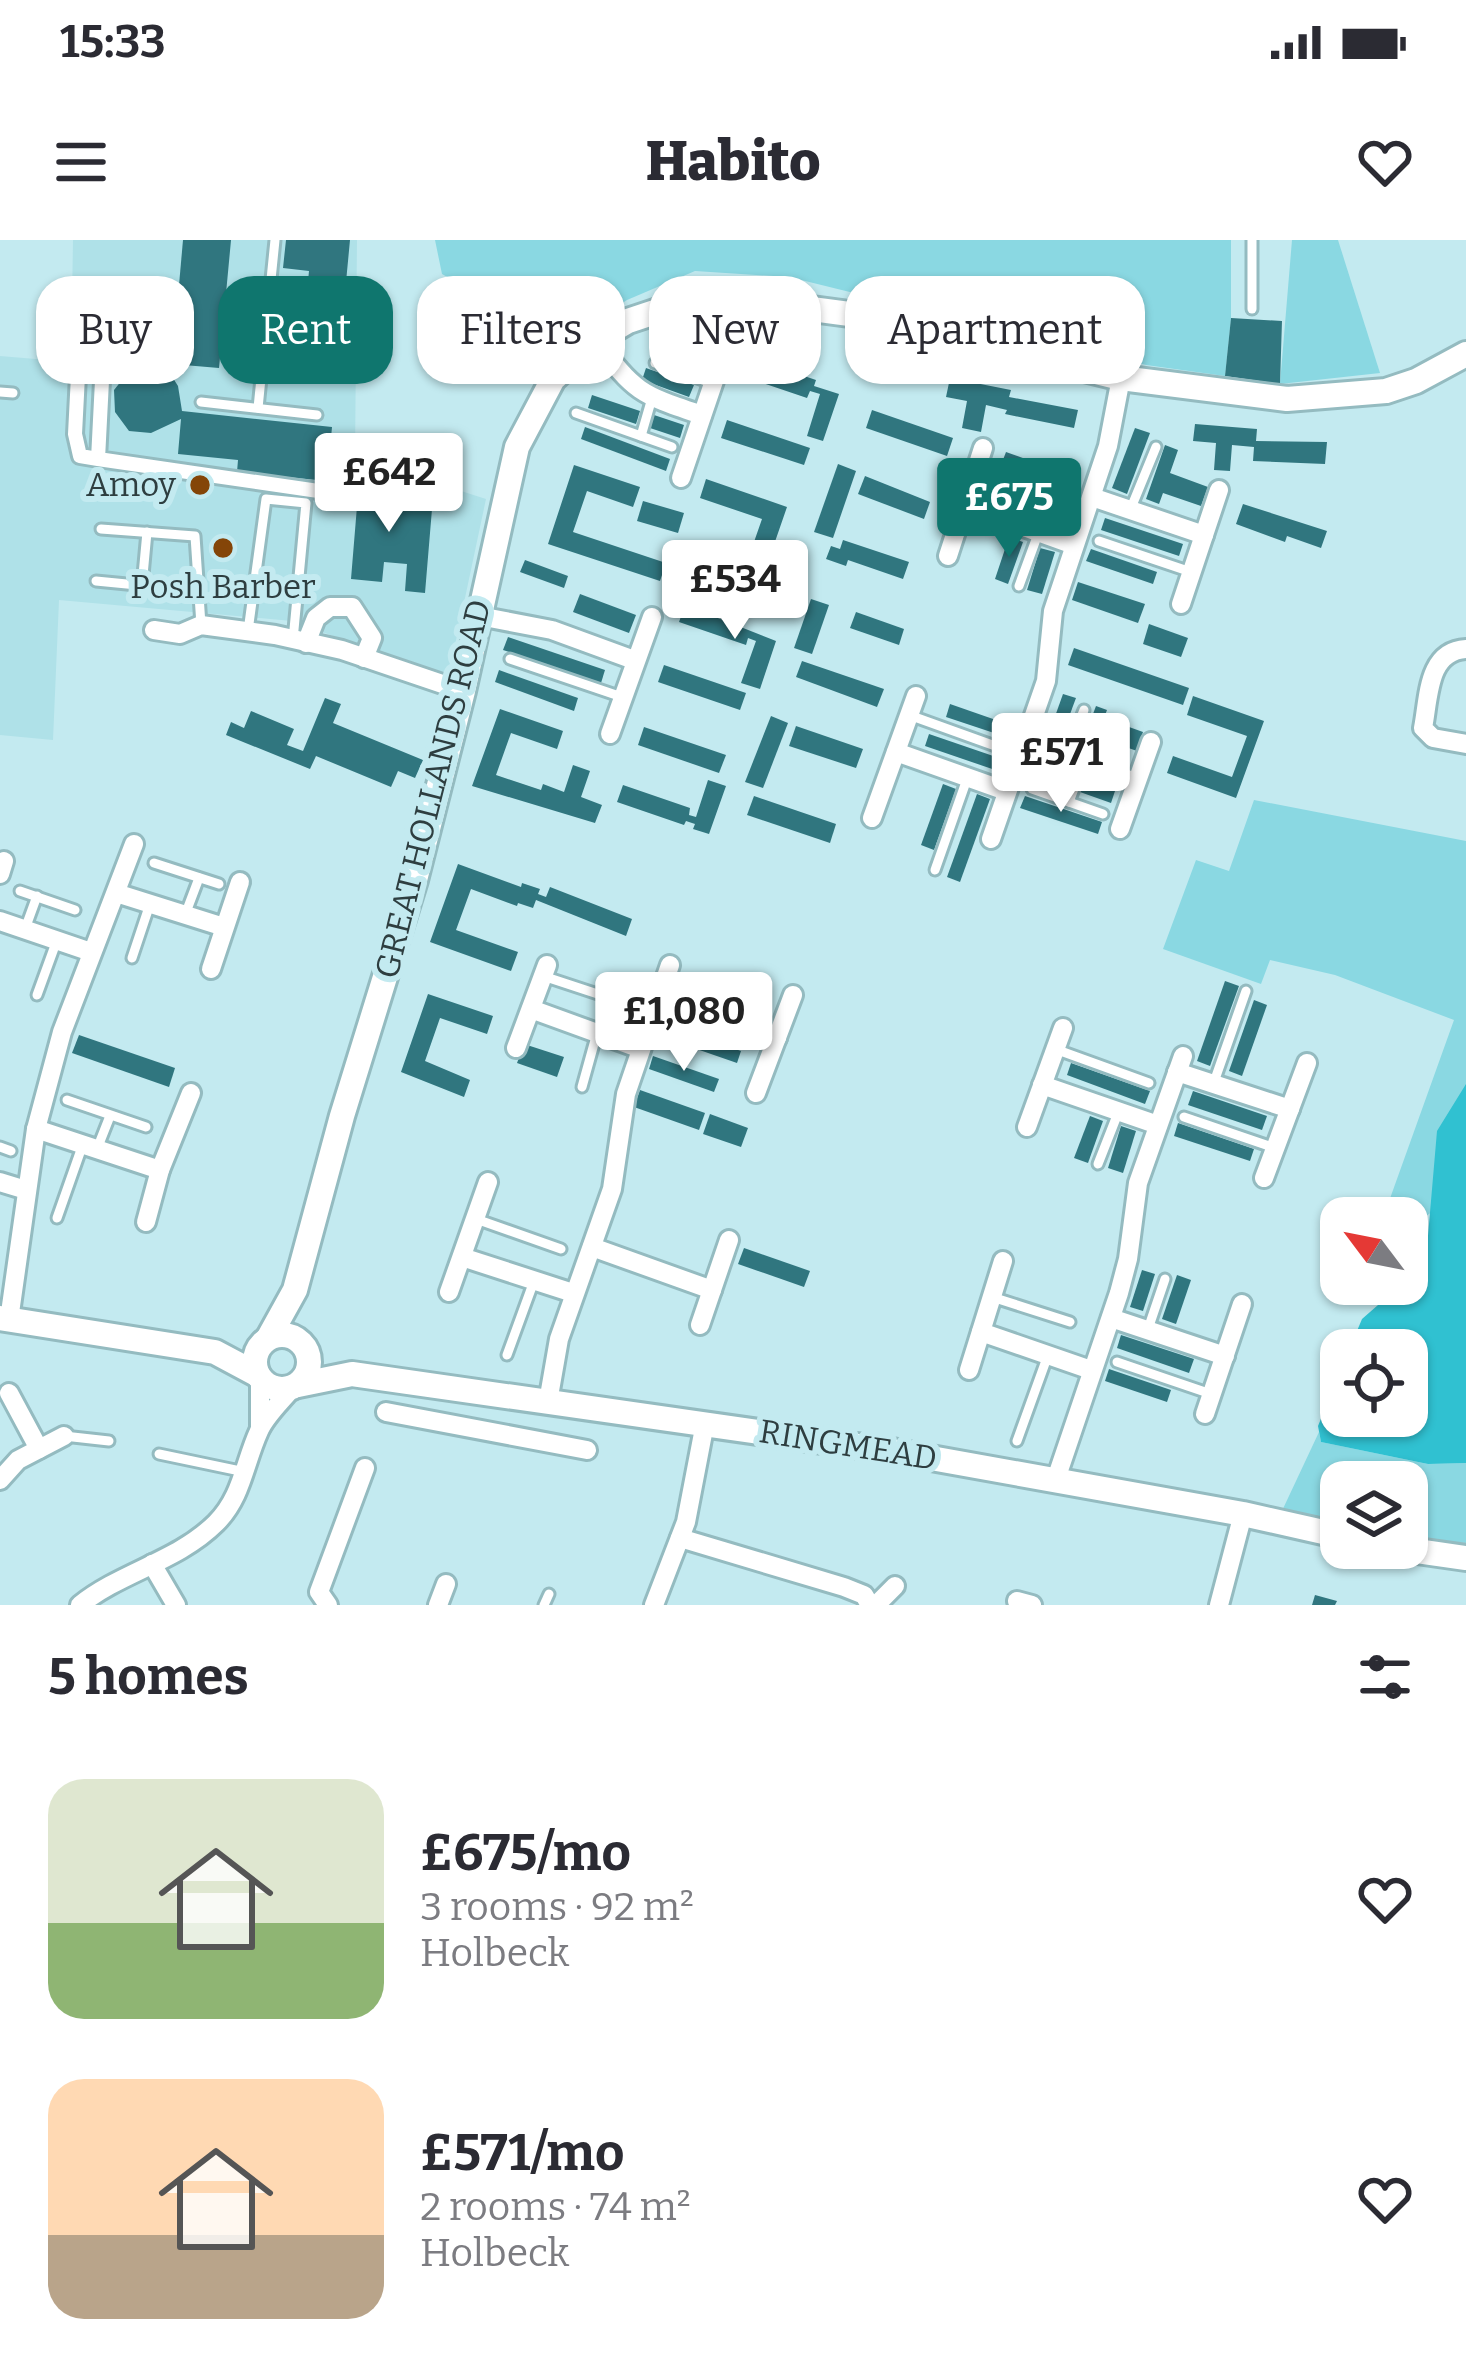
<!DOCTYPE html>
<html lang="en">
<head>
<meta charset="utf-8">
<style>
	body { margin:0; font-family:Bitter,serif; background:#f2f2f3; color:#2b2b33; height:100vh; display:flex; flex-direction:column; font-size:45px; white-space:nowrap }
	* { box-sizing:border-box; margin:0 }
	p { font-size:39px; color:#7c7c81 }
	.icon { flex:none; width:66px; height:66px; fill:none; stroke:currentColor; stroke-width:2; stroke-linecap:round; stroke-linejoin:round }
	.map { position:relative; height:1365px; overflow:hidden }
	.sheet { display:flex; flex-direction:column; background:#fff; flex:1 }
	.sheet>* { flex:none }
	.top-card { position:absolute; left:36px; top:36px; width:1395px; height:108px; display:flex; gap:24px }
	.needle { width:78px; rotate:302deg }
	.buttons { position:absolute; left:1320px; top:957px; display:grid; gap:24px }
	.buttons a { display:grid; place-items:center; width:108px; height:108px; border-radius:24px; background:#fff; box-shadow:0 3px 9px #0004; font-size:60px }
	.price { position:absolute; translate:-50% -102px; padding:0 27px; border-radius:12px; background:#fff; color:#222; font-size:39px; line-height:78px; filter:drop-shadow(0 3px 6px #0008) }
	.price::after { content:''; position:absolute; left:50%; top:72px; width:36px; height:27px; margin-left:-18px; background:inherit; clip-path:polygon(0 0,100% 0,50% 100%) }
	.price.on { background:#0f766e; color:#fff }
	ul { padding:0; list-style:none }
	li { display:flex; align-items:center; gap:36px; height:300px; padding:0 48px }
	li span { display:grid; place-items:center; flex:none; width:336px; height:240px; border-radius:36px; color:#555 }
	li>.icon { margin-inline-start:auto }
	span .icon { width:144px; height:144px; fill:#fffc; stroke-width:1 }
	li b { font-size:51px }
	h2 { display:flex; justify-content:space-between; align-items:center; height:144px; padding:0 48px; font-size:51px }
	.tag { padding:0 42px; border-radius:36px; background:#fff; box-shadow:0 3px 9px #0004; font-size:42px; line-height:108px }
	.tag.on { background:#0f766e; color:#fff }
	.status { display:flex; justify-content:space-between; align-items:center; height:84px; padding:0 60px; background:#fff; direction:ltr }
	.status svg { height:33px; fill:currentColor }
	header { display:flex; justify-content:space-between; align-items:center; height:156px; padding:0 48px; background:#fff; font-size:54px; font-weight:800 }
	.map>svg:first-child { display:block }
	.built { fill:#afe1e8 }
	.green { fill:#8ad8e2 }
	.forest { fill:#30c1d1 }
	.building { fill:#30767f }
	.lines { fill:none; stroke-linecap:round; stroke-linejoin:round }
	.service-casing { stroke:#94bbc0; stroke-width:15 }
	.pedestrian-casing { stroke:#94bbc0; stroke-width:20 }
	.minor-casing { stroke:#94bbc0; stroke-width:24 }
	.tertiary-casing { stroke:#94bbc0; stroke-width:30 }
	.service { stroke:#fff; stroke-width:9 }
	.pedestrian { stroke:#fff; stroke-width:14 }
	.minor { stroke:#fff; stroke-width:18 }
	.tertiary { stroke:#fff; stroke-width:24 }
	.poi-dot { fill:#844508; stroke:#c3eaf0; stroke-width:4.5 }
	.labels { text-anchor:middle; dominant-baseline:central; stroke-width:12; stroke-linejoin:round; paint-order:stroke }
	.poi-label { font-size:33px; fill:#2e3e40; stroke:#c3eaf0; text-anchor:end }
	.street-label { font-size:33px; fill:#2e3e40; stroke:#c3eaf0 }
</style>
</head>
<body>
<div class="status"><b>15:33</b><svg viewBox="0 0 49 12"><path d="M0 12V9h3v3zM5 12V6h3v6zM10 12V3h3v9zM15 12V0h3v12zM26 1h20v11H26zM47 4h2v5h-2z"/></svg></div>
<header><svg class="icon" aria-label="menu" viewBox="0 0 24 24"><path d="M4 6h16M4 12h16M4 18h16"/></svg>Habito<svg class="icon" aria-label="heart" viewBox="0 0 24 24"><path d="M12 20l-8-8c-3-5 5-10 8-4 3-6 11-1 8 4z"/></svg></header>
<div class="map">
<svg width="1466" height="1365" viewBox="0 0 1466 1365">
	<rect width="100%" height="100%" fill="#c3eaf0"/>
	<path class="built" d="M 73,0 L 357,0 L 355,217 L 486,259 L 448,438 L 292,381 L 59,360 L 53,500 L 0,495 L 0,116 L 71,122 Z"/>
	<g class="green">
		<path d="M 435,0 L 1231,0 L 1231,78 L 1225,136 L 1146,125 L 789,37 L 695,31 L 627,60 L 562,103 L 442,34 Z"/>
		<path d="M 1292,0 L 1338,0 L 1380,133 L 1280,144 Z"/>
		<path d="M 1254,560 L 1466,601 L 1466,947 L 1407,990 L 1407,978 L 1383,978 L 1454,780 L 1335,735 L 1270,720 L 1261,744 L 1163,709 L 1196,620 L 1229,631 Z"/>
		<path d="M 1319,1192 L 1321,1202 L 1428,1224 L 1466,1223 L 1466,1303 L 1407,1299 L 1407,1242 L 1341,1242 L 1341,1285 L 1281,1273 Z"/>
	</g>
	<path class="forest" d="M 1466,844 L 1466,1223 L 1428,1224 L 1321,1202 L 1318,1186 L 1341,1130 L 1341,1176 L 1407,1176 L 1407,1110 L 1349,1110 L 1362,1079 L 1402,1044 L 1407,1044 L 1407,1038 L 1426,1019 L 1437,891 Z"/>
	<g class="building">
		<path d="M 183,0 L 231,0 L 219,128 L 172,124 Z"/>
		<path d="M 286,0 L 350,0 L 337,137 L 299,134 L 309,31 L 283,28 Z"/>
		<path d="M 1231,78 L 1282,81 L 1280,144 L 1225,136 Z"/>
		<path d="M 711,95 L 751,108 L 748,117 L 816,140 L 814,146 L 839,154 L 823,201 L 807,196 L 820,154 L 810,151 L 807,158 L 742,136 L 745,128 L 705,114 Z"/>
		<path d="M 668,102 L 704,115 L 700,128 L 663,115 Z"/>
		<path d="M 646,128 L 694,145 L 689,157 L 642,140 Z"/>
		<path d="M 130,130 L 171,135 L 178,146 L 182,171 L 332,187 L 327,241 L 237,232 L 238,220 L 178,214 L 181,179 L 151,193 L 129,191 L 115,172 L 114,150 Z"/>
		<path d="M 950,138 L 1011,150 L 1009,157 L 1078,170 L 1074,188 L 1005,174 L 1007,170 L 986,165 L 981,192 L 962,188 L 967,161 L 946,157 Z"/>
		<path d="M 592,155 L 640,171 L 636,184 L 588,168 Z"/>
		<path d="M 872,170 L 953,198 L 947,216 L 866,188 Z"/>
		<path d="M 654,175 L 684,185 L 680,198 L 650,188 Z"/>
		<path d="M 727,180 L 810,208 L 804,225 L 721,198 Z"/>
		<path d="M 1195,184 L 1257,189 L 1256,201 L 1327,202 L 1325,224 L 1253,221 L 1254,207 L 1232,205 L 1230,231 L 1214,230 L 1216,203 L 1193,201 Z"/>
		<path d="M 585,187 L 670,219 L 666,231 L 581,199 Z"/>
		<path d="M 1135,188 L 1150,193 L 1127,254 L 1112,248 Z"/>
		<path d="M 1165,205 L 1178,210 L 1170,233 L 1208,247 L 1201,266 L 1163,253 L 1159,264 L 1146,259 Z"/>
		<path d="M 1006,212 L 1031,221 L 1026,234 L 1001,225 Z"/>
		<path d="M 1033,222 L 1077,231 L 1075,245 L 1030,236 Z"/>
		<path d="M 838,224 L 856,231 L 833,298 L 814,292 Z"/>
		<path d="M 574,225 L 640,247 L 633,267 L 587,251 L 573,292 L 666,323 L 660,341 L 548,304 Z"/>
		<path d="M 360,230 L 389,232 L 386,266 L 432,269 L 425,353 L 405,351 L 407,324 L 384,322 L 382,342 L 351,339 Z"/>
		<path d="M 865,236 L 930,262 L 924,279 L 858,254 Z"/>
		<path d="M 706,239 L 787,267 L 760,345 L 679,317 L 685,301 L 747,322 L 762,279 L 700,258 Z"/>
		<path d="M 994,245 L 1066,271 L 1062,283 L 990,258 Z"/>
		<path d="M 643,261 L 684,273 L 678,293 L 637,281 Z"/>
		<path d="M 1243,264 L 1327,291 L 1321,308 L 1287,296 L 1285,302 L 1236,284 Z"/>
		<path d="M 1105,278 L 1183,304 L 1179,316 L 1101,290 Z"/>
		<path d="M 1009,297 L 1023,302 L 1008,344 L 995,339 Z"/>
		<path d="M 843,300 L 909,322 L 903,339 L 848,320 L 846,326 L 826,319 L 831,306 L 840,309 Z"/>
		<path d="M 1040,308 L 1055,312 L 1042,354 L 1027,350 Z"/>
		<path d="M 1091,309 L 1157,332 L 1153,344 L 1086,321 Z"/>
		<path d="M 525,320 L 568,336 L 564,348 L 520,332 Z"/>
		<path d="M 1078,342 L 1145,364 L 1138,383 L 1072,360 Z"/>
		<path d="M 580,354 L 636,375 L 629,393 L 573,372 Z"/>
		<path d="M 811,359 L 829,365 L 812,414 L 794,408 Z"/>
		<path d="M 685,365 L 776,401 L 760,449 L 741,443 L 756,401 L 748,398 L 746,405 L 679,382 Z"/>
		<path d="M 856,372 L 904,389 L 899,405 L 850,388 Z"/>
		<path d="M 1149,384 L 1188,398 L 1181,417 L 1143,404 Z"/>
		<path d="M 508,397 L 605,430 L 601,443 L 503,410 Z"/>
		<path d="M 1074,408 L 1189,448 L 1183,465 L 1068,425 Z"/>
		<path d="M 802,421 L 884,449 L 877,467 L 796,437 Z"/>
		<path d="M 664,425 L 746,453 L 740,470 L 658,442 Z"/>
		<path d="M 499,430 L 578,458 L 574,471 L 495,442 Z"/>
		<path d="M 1063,454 L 1076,458 L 1060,501 L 1048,496 Z"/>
		<path d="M 1193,456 L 1264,481 L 1236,558 L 1167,533 L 1173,516 L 1232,537 L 1247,496 L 1187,475 Z"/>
		<path d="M 325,458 L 341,464 L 333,483 L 423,520 L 415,538 L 398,531 L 391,547 L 316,516 L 310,529 L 226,495 L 231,482 L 244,488 L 251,471 L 294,489 L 287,505 L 303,511 Z"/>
		<path d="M 950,464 L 1016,487 L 1012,499 L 946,477 Z"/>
		<path d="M 1096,466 L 1107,470 L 1104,478 L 1143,492 L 1137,511 L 1097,497 L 1093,510 L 1081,506 Z"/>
		<path d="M 500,469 L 563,491 L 557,509 L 511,493 L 496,535 L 541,550 L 543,544 L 564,552 L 573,525 L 590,531 L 581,557 L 602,565 L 595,583 L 472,546 Z"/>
		<path d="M 771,476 L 788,483 L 763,548 L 745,542 Z"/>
		<path d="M 796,486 L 863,509 L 856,528 L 789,506 Z"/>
		<path d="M 644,487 L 726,515 L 719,533 L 638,505 Z"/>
		<path d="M 929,494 L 1002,519 L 998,531 L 925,506 Z"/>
		<path d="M 1038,522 L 1073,536 L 1069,549 L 1033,535 Z"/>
		<path d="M 708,540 L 726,546 L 709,594 L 693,589 L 695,584 L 686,581 L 684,585 L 617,562 L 623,545 L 690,568 L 689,575 L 696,577 Z"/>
		<path d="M 1084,540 L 1115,551 L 1111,563 L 1080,552 Z"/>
		<path d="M 943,544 L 956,549 L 934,610 L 921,605 Z"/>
		<path d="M 977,554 L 990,559 L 960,642 L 947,637 Z"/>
		<path d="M 754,556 L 836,584 L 830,603 L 747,575 Z"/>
		<path d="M 1025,556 L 1102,582 L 1098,594 L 1020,568 Z"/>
		<path d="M 458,624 L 521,647 L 522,643 L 540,649 L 538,654 L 546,657 L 550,647 L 632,679 L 626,696 L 536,660 L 533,668 L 518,663 L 517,666 L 471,649 L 456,690 L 518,712 L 511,731 L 430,702 Z"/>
		<path d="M 1225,741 L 1239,746 L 1210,826 L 1197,821 Z"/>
		<path d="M 428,754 L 493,776 L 487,794 L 440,778 L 425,821 L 470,840 L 464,857 L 401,832 Z"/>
		<path d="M 1254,760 L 1267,765 L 1242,836 L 1229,831 Z"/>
		<path d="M 663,784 L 741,811 L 737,823 L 659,796 Z"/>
		<path d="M 79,795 L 175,828 L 169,847 L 72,813 Z"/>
		<path d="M 524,804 L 564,817 L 557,837 L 517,823 Z"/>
		<path d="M 653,816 L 719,839 L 714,852 L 649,829 Z"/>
		<path d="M 1071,823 L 1150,851 L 1145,864 L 1067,835 Z"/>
		<path d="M 640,850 L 705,873 L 699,890 L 634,867 Z"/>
		<path d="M 1193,851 L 1267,876 L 1262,890 L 1188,865 Z"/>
		<path d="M 710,874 L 748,888 L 741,907 L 703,894 Z"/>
		<path d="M 1090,876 L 1103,881 L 1088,923 L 1074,918 Z"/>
		<path d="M 1178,883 L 1254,909 L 1250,921 L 1174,896 Z"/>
		<path d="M 1121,886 L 1136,891 L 1123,933 L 1108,928 Z"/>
		<path d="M 744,1008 L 810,1031 L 804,1047 L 738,1024 Z"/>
		<path d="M 1142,1030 L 1155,1034 L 1143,1071 L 1130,1067 Z"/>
		<path d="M 1177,1035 L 1191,1040 L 1176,1084 L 1162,1079 Z"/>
		<path d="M 1121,1095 L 1194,1119 L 1189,1133 L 1117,1108 Z"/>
		<path d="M 1109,1129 L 1171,1150 L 1167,1162 L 1105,1141 Z"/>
		<path d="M 1315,1355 L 1337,1361 L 1335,1365 L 1312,1365 Z"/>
	</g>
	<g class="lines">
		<g class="service-casing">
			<g id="service">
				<path d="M 1252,69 L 1252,0"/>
				<path d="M 655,123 L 714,144"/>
				<path d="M 0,152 L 13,153"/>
				<path d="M 201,162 L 317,175"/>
				<path d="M 258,168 L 275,0"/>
				<path d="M 576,173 L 672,207"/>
				<path d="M 641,196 L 652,158"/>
				<path d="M 978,229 L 1060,261"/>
				<path d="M 1131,268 L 1156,207"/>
				<path d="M 101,289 L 195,296 L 201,385"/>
				<path d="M 1099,301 L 1191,332"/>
				<path d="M 96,341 L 178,349"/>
				<path d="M 142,346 L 147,292"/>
				<path d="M 1019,346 L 1038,294"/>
				<path d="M 248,391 L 266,259 L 306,263 L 293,400"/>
				<path d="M 510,419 L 622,457"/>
				<path d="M 909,475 L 998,507"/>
				<path d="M 1065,518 L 1084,470"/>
				<path d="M 1032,549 L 1103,574"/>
				<path d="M 1069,562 L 1083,525"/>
				<path d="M 154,623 L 219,644"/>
				<path d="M 935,630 L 967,539"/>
				<path d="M 20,651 L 75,670"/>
				<path d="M 185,675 L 199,638"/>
				<path d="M 25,689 L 37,656"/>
				<path d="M 132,718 L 150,664"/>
				<path d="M 543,736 L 625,763"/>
				<path d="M 37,755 L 57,700"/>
				<path d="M 1055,809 L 1149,843"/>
				<path d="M 1214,842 L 1246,751"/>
				<path d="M 582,847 L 597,793"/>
				<path d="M 67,860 L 146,887"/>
				<path d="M 1184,877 L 1275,908"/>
				<path d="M 0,907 L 11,911"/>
				<path d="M 97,909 L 110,876"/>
				<path d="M 1098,924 L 1118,873"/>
				<path d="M 57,978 L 83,904"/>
				<path d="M 476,979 L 561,1009"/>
				<path d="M 992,1057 L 1070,1082"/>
				<path d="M 1148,1089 L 1165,1039"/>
				<path d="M 507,1115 L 534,1041"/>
				<path d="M 1117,1122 L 1211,1154"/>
				<path d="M 64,1196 L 109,1201"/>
				<path d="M 1017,1201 L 1048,1115"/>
				<path d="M 159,1214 L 245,1232"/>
				<path d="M 544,1365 L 549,1354"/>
			</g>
		</g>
		<g class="pedestrian-casing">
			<path id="pedestrian" d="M 98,219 L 103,121 L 79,116 L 75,194 L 80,216 L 98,219 L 332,253"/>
		</g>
		<g class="minor-casing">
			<g id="minor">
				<path d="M 596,100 C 635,153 640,154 702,175"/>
				<path d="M 681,238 L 716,135"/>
				<path d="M 1092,257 L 1204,295"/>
				<path d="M 965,266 L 1074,305"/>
				<path d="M 948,316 L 983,208"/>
				<path d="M 1181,364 L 1219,250"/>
				<path d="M 479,376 L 552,390 L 634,420"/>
				<path d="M 154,390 L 180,394 L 201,385 L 275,395 L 342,410 L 463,451"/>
				<path d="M 306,403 L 316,378 L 330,367 L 352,367 L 372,398 L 364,418"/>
				<path d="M 1466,409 C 1427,411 1429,458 1423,488 L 1433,498 L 1466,504"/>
				<path d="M 610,494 L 652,377"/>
				<path d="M 1023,505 L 1133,541"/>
				<path d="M 896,512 L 1006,551"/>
				<path d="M 872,578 L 916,456"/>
				<path d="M 1120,589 L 1151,502"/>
				<path d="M 991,599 L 1046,441 L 1053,371 L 1108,206 L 1121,138"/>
				<path d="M 0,634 L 4,621"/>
				<path d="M 116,653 L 224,687"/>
				<path d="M 0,681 L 91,712"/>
				<path d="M 211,729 L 240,642"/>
				<path d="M 659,759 L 777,798"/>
				<path d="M 531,769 L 641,809"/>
				<path d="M 516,808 L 547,725"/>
				<path d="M 1177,832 L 1290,869"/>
				<path d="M 1042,845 L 1158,885"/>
				<path d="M 756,853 L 793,755"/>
				<path d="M 1027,887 L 1063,788"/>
				<path d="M 36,889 L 160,930"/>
				<path d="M 1264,938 L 1307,823"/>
				<path d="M 0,942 L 26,950"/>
				<path d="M 146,982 L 160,930 L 191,853"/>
				<path d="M 592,1007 L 712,1050"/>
				<path d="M 462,1017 L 573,1053"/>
				<path d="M 449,1052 L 488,942"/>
				<path d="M 1111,1078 L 1225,1116"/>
				<path d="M 9,1080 L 36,889 L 62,792 L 134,604"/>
				<path d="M 700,1085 L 729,1000"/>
				<path d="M 981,1092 L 1091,1130"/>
				<path d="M 969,1130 L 1003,1021"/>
				<path d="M 260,1137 L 260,1188"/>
				<path d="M 9,1153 L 39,1209"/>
				<path d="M 548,1162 L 559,1099 L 612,949 L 626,854 L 670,725"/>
				<path d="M 386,1172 L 587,1210"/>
				<path d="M 1205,1174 L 1242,1064"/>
				<path d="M 1056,1239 L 1119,1053 L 1128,1019 L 1138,943 L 1183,816"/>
				<path d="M 0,1240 L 18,1220 L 64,1196"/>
				<path d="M 680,1298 L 844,1347 L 864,1355 L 870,1365"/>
				<path d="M 152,1324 L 176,1365"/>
				<path d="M 1017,1361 L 1032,1365"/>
				<path d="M 80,1365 C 121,1332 178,1321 216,1283 C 242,1257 244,1224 259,1191 C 266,1175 282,1161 293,1147"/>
				<path d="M 328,1365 L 319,1352 L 365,1228"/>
				<path d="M 438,1365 L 446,1344"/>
				<path d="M 654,1365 L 686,1282 L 705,1183"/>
				<path d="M 876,1365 L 895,1346"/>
				<path d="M 1219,1365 L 1243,1274"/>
			</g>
		</g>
		<g class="tertiary-casing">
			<g id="tertiary">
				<path d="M 0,1078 L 215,1112 L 258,1135"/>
				<circle cx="282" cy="1122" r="27"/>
				<path d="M 269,1097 L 295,1050 L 342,876 L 415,640 L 463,451 L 517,207 L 553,139 L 596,100 L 628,81 L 685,62 L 744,60 L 872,77 L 1121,138 L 1287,159 L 1386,151 L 1416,141 L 1466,114"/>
				<path d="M 298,1145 L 352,1134 L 892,1211 L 1243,1274 L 1341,1296"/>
				<path d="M 1396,1308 L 1466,1318"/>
			</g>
		</g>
		<use href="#service" class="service"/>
		<use href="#pedestrian" class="pedestrian"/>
		<use href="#minor" class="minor"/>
		<use href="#tertiary" class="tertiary"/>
	</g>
	<g class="poi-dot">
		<circle cx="200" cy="245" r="12"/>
		<circle cx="223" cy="308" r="12"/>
	</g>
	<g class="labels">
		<g class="poi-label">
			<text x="176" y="245">Amoy</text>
			<text x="223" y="347" text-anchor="middle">Posh Barber</text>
		</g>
		<g class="street-label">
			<text transform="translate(433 549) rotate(-76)">GREAT HOLLANDS ROAD</text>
			<text transform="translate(848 1205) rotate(9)">RINGMEAD</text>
		</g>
	</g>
</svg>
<div class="buttons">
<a><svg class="needle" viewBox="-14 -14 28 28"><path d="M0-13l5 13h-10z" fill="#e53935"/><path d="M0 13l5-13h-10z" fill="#7c7c81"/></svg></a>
<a><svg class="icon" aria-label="locate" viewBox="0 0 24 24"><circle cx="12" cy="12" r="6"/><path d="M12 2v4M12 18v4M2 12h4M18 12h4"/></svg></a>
<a><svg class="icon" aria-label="layers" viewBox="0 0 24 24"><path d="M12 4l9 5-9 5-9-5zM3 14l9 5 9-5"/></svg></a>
</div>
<b class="price" style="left:389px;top:295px">£642</b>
<b class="price on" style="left:1009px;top:320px">£675</b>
<b class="price" style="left:735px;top:402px">£534</b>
<b class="price" style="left:1061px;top:575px">£571</b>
<b class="price" style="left:684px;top:834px">£1,080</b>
<div class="top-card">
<a class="tag">Buy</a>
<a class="tag on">Rent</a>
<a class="tag">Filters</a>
<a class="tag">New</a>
<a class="tag">Apartment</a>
</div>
</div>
<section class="sheet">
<h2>5 homes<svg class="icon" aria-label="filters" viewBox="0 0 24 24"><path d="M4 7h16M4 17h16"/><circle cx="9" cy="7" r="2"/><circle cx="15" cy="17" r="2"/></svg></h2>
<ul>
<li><span style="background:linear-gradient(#dfe7d0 60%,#8fb573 0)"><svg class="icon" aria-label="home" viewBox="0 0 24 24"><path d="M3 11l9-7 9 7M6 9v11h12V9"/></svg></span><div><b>£675/mo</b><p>3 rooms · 92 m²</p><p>Holbeck</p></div><svg class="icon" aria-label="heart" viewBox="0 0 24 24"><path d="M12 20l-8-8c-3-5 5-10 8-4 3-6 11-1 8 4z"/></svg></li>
<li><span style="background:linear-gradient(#ffd9b3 65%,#b9a48a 0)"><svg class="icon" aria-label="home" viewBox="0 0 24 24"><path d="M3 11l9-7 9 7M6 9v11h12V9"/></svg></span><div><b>£571/mo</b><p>2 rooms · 74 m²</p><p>Holbeck</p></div><svg class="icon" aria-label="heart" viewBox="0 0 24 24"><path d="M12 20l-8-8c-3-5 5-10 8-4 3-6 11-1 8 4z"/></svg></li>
</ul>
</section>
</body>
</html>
